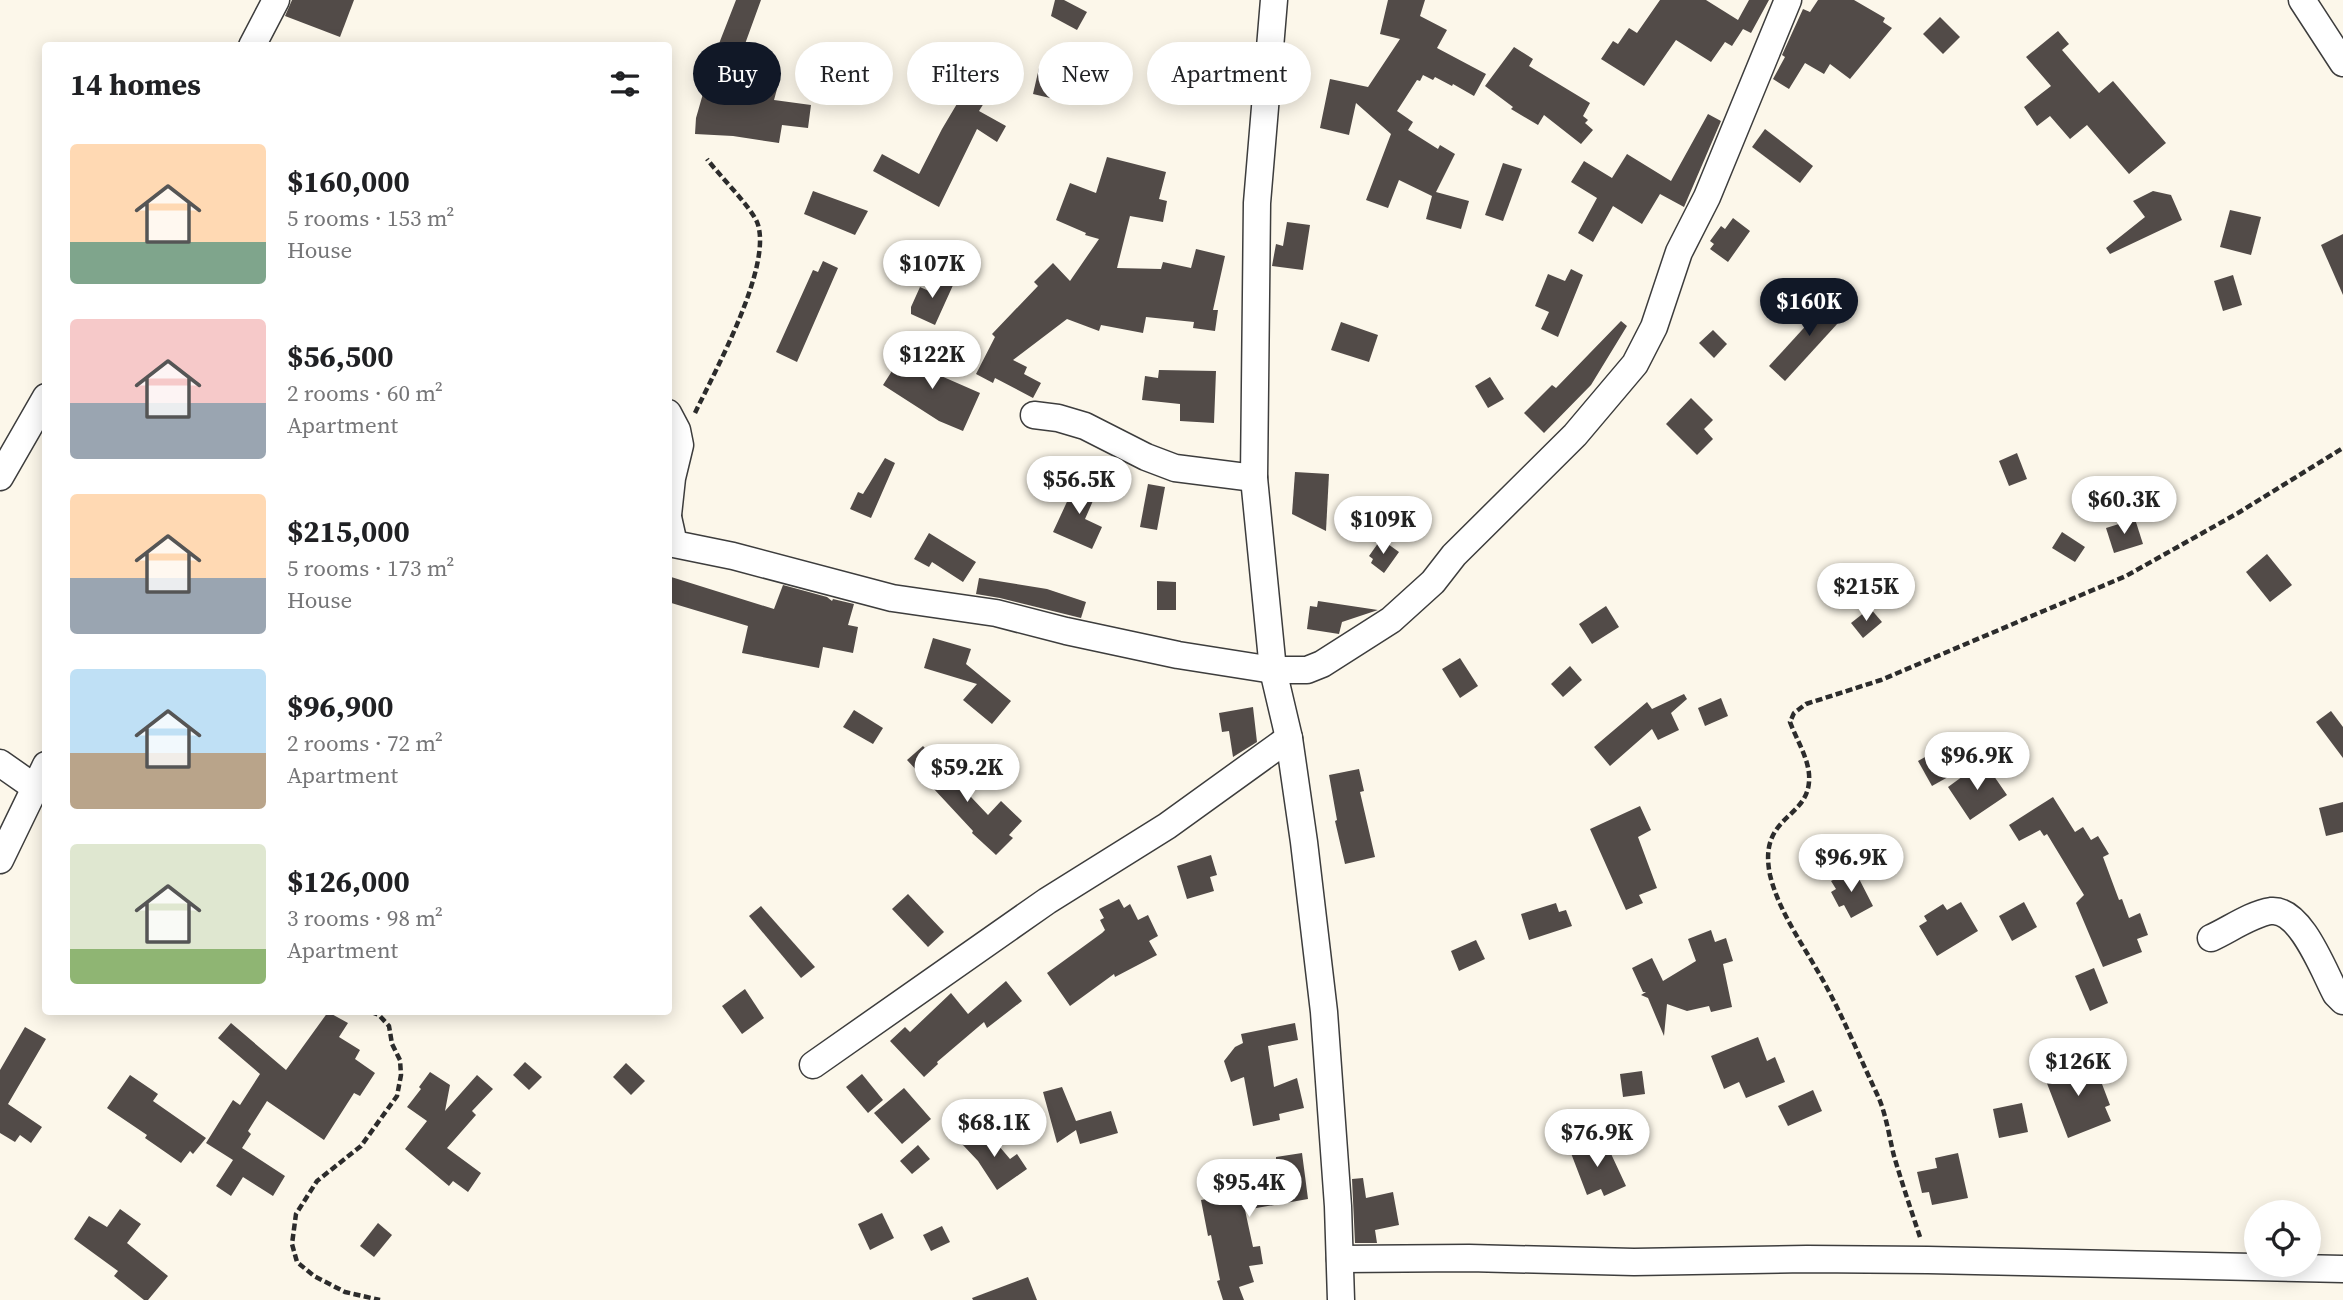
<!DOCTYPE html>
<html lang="en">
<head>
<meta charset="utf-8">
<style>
	body { margin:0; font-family:"Source Serif 4",serif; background:#f6f6f6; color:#202124; height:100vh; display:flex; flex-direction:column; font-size:26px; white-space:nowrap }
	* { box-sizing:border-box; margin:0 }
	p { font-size:23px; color:#757577 }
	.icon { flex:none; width:38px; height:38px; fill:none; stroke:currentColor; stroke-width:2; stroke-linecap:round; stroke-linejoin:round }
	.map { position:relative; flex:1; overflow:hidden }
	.side { position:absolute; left:42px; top:42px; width:630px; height:973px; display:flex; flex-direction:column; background:#fff; border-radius:7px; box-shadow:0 4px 18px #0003 }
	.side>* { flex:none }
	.hud { position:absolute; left:693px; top:42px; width:665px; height:63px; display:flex; gap:14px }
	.tools { position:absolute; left:2244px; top:1200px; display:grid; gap:14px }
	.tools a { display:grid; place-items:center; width:77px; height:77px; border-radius:50%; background:#fff; box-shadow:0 4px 18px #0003; font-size:35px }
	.price { position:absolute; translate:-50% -60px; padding:0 16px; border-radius:24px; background:#fff; color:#222; font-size:23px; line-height:46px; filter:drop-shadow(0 2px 4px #0008) }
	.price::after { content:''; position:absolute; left:50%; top:42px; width:21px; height:16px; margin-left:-10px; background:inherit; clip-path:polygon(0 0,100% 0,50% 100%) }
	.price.selected { background:#111827; color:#fff }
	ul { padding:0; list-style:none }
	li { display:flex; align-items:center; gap:21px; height:175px; padding:0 28px }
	li span { display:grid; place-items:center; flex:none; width:196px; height:140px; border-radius:7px; color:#555 }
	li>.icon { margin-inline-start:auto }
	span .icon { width:84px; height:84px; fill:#fffc; stroke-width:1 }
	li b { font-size:30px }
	h2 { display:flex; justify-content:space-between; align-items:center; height:84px; padding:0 28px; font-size:30px }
	.chip { padding:0 24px; border-radius:32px; background:#fff; box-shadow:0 4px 18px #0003; font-size:24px; line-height:63px }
	.chip.selected { background:#111827; color:#fff }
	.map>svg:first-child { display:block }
	.building { fill:#524b48 }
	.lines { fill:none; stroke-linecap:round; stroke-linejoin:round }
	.minor-casing { stroke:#3d3d3d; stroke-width:29 }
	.path { stroke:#2c2c2c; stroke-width:4.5; stroke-dasharray:7 3.5; stroke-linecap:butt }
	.minor { stroke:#fff; stroke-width:26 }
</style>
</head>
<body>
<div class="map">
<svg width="2343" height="1300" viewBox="0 0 2343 1300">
	<rect width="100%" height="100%" fill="#fcf7ea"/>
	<g class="building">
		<path d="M 292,0 L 354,0 L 340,37 L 285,16 Z"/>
		<path d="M 736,0 L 761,0 L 737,66 L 780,78 L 774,100 L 811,105 L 808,128 L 782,125 L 779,143 L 733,136 L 695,134 L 696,118 L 713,59 Z"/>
		<path d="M 1055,0 L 1064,0 L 1087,12 L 1077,30 L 1051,16 Z"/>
		<path d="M 1388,0 L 1425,0 L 1420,16 L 1447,30 L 1437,48 L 1486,74 L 1474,96 L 1453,84 L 1452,86 L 1435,77 L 1433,80 L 1423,75 L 1420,81 L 1417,80 L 1397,111 L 1413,122 L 1408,130 L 1438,149 L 1440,145 L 1455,154 L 1436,192 L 1469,201 L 1461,229 L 1426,219 L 1432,196 L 1399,180 L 1388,208 L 1366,200 L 1391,134 L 1356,103 L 1349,135 L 1320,128 L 1330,79 L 1368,87 L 1400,39 L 1380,34 Z"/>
		<path d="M 1660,0 L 1706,0 L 1738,20 L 1749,0 L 1769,0 L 1751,33 L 1743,29 L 1732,46 L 1725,42 L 1711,62 L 1676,40 L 1644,86 L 1601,59 L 1613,41 L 1618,44 L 1629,28 L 1637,33 Z"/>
		<path d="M 1818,0 L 1854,0 L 1885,18 L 1883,22 L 1892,28 L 1850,79 L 1830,64 L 1824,74 L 1805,63 L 1789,89 L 1773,79 L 1785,57 L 1782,55 L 1803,9 L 1810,12 Z"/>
		<path d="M 1940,17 L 1960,37 L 1943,54 L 1923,34 Z"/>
		<path d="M 2058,31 L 2069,44 L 2062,50 L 2099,93 L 2113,81 L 2166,143 L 2129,174 L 2087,125 L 2070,139 L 2050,116 L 2037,126 L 2024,107 L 2051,86 L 2026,57 Z"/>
		<path d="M 1514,47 L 1533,59 L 1529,66 L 1590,103 L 1583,116 L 1588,120 L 1585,123 L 1593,130 L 1581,144 L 1544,115 L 1538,125 L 1511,109 L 1513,107 L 1485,86 Z"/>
		<path d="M 1039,68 L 1056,72 L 1050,98 L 1033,94 Z"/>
		<path d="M 964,92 L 984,103 L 979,111 L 1006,126 L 997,142 L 977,129 L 939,207 L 873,171 L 882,154 L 919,174 L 942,129 Z"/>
		<path d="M 1708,114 L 1721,121 L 1684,207 L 1660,194 L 1642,224 L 1613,206 L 1593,242 L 1578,233 L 1597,198 L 1571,182 L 1584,161 L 1612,178 L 1627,154 L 1671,181 Z"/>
		<path d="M 1765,129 L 1813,166 L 1800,183 L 1752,147 Z"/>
		<path d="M 1107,157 L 1166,172 L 1159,199 L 1167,201 L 1163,222 L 1130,216 L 1117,268 L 1161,269 L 1163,262 L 1191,268 L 1196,249 L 1225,256 L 1213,310 L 1218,310 L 1215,331 L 1193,328 L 1194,322 L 1146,317 L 1143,333 L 1101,325 L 1099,331 L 1067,319 L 1013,360 L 1027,367 L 1024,374 L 1041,383 L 1033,398 L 995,378 L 993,383 L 976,374 L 995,337 L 992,334 L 1038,286 L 1034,282 L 1053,263 L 1070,281 L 1099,239 L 1085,235 L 1086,233 L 1056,220 L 1070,183 L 1096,193 Z"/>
		<path d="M 1503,163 L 1522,169 L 1503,221 L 1485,215 Z"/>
		<path d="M 813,191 L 868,211 L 855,235 L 804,214 Z"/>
		<path d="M 2153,191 L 2171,195 L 2182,220 L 2110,254 L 2106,248 L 2145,217 L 2133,201 Z"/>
		<path d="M 2230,210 L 2261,217 L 2251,255 L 2220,247 Z"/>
		<path d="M 1733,218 L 1750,231 L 1728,262 L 1710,249 L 1714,244 L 1710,241 L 1721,226 L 1725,229 Z"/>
		<path d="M 1287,222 L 1310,225 L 1303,270 L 1272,266 L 1276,244 L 1283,246 Z"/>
		<path d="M 2343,234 L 2343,295 L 2321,245 Z"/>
		<path d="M 823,261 L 838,268 L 797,362 L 776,352 L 813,270 L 818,272 Z"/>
		<path d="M 1571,269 L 1583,275 L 1558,337 L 1541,329 L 1549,312 L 1535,306 L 1548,274 L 1565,281 Z"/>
		<path d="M 942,273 L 954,283 L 935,325 L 911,314 L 911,307 L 920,287 L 929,291 Z"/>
		<path d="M 2233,275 L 2242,305 L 2223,311 L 2214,281 Z"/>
		<path d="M 1833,296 L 1849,311 L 1785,381 L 1769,366 Z"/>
		<path d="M 1621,321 L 1627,326 L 1591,385 L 1544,433 L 1524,413 L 1552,385 L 1556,388 Z"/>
		<path d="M 1341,322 L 1378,335 L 1369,362 L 1331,350 Z"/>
		<path d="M 1713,330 L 1727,344 L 1714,358 L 1699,343 Z"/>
		<path d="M 906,349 L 935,368 L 932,372 L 980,393 L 963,431 L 939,421 L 883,385 Z"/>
		<path d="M 1159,370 L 1216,371 L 1214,423 L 1180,421 L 1180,404 L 1142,400 L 1145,376 L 1158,378 Z"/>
		<path d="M 1490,377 L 1504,399 L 1488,408 L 1475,386 Z"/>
		<path d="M 1691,398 L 1713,420 L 1704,429 L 1713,439 L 1697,455 L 1666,424 Z"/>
		<path d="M 2017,453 L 2027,479 L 2009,486 L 1999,461 Z"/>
		<path d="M 885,458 L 895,463 L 871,518 L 850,509 L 858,492 L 863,494 Z"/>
		<path d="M 1295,472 L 1329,474 L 1326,531 L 1292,514 Z"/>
		<path d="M 1078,478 L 1099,487 L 1085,519 L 1102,527 L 1092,549 L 1053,532 Z"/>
		<path d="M 1148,484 L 1165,487 L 1157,530 L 1140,527 Z"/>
		<path d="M 2135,519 L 2143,544 L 2114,553 L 2106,528 Z"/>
		<path d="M 2062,532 L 2085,547 L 2075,562 L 2052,548 Z"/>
		<path d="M 929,533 L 976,562 L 963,582 L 932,562 L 929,567 L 914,559 Z"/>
		<path d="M 1381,539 L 1399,552 L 1384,573 L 1371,563 L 1373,559 L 1369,556 Z"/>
		<path d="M 2267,554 L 2292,585 L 2270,602 L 2246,572 Z"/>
		<path d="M 668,576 L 774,609 L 783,585 L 827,597 L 832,601 L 833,599 L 854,604 L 848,625 L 858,627 L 853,653 L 823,647 L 819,668 L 742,653 L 748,626 L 668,602 Z"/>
		<path d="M 979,578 L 1047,589 L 1086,602 L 1081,618 L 1000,598 L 976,594 Z"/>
		<path d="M 1157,581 L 1176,582 L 1176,610 L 1157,610 Z"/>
		<path d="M 1318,601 L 1378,610 L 1342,622 L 1339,634 L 1307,629 L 1310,606 L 1317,607 Z"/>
		<path d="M 1606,606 L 1619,627 L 1592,644 L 1579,624 Z"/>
		<path d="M 1870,608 L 1882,622 L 1863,638 L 1851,623 Z"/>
		<path d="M 933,638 L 971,649 L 966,664 L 1011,701 L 992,724 L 963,700 L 977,684 L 924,668 Z"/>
		<path d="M 1460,658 L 1478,686 L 1460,698 L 1442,669 Z"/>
		<path d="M 1570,666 L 1582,680 L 1563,697 L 1551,684 Z"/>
		<path d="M 1684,694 L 1687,699 L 1671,713 L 1679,730 L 1658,740 L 1652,729 L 1610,766 L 1594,747 L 1647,702 L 1652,709 Z"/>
		<path d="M 1721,698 L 1728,716 L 1705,726 L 1698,708 Z"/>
		<path d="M 1253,707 L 1257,742 L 1233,757 L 1229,731 L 1222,732 L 1219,713 Z"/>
		<path d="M 854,710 L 883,728 L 873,744 L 843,727 Z"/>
		<path d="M 2331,711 L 2343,727 L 2343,758 L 2316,722 Z"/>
		<path d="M 923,746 L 988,815 L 1001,801 L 1022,821 L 1009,835 L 1013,838 L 996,855 L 972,833 L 973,831 L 907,760 Z"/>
		<path d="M 1934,752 L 1948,777 L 1932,786 L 1918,761 Z"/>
		<path d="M 1987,766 L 2007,795 L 1970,820 L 1948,787 L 1970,771 L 1973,776 Z"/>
		<path d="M 1359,769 L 1364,791 L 1360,792 L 1375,857 L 1345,864 L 1335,821 L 1337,820 L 1329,775 Z"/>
		<path d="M 2053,797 L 2075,832 L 2083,827 L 2091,840 L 2098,836 L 2109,854 L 2103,857 L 2119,900 L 2122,899 L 2129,918 L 2140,913 L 2148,935 L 2137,939 L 2142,952 L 2103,967 L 2076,903 L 2084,895 L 2047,834 L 2044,836 L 2040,830 L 2019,841 L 2009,825 Z"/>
		<path d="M 2343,802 L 2343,832 L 2326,836 L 2319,808 Z"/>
		<path d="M 1640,806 L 1651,830 L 1638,837 L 1657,888 L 1639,895 L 1643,903 L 1626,910 L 1590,829 Z"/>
		<path d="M 1211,855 L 1217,875 L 1210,877 L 1214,891 L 1187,899 L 1177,866 Z"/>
		<path d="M 1854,869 L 1873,906 L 1851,918 L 1844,905 L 1839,907 L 1831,892 L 1836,889 L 1831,881 Z"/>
		<path d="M 908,894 L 944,932 L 928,947 L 892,909 Z"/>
		<path d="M 1119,899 L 1124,908 L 1130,904 L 1138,920 L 1148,915 L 1158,936 L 1149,941 L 1157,955 L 1115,977 L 1114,974 L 1070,1006 L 1047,973 L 1102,933 L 1105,930 L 1100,920 L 1104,918 L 1099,909 Z"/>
		<path d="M 1961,902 L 1978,931 L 1937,956 L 1919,926 L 1927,921 L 1924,916 L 1943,904 L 1947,910 Z"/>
		<path d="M 2024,902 L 2037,927 L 2012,941 L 1999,916 Z"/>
		<path d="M 1556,903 L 1559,912 L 1566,910 L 1572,926 L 1529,940 L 1521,914 Z"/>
		<path d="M 761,906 L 815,967 L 801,978 L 749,916 Z"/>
		<path d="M 1711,930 L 1715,942 L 1726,938 L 1733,961 L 1723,964 L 1732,1007 L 1711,1012 L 1709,1006 L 1687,1011 L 1667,1004 L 1664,1036 L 1648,998 L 1641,995 L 1646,992 L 1643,992 L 1632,968 L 1652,958 L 1663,981 L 1696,961 L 1688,939 Z"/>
		<path d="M 1476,940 L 1485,959 L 1459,971 L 1451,951 Z"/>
		<path d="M 2094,968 L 2108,1003 L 2090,1011 L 2075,976 Z"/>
		<path d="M 1006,981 L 1022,1001 L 987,1028 L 984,1022 L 937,1062 L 938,1064 L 924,1077 L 890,1041 L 905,1027 L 910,1032 L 951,993 L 968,1014 Z"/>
		<path d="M 745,989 L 764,1018 L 742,1034 L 722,1006 Z"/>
		<path d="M 328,1012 L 348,1023 L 339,1037 L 360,1050 L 355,1059 L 375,1073 L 360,1096 L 354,1093 L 324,1140 L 267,1101 L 248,1131 L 251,1134 L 242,1148 L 285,1176 L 273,1196 L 243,1177 L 231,1196 L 216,1186 L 233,1160 L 206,1143 L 233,1100 L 240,1105 L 260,1074 L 218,1038 L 231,1023 L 286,1070 Z"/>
		<path d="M 1295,1023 L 1298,1040 L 1268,1046 L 1274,1087 L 1297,1078 L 1304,1108 L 1279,1114 L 1280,1120 L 1253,1126 L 1244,1077 L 1231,1082 L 1224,1061 L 1235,1047 L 1243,1043 L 1241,1034 Z"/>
		<path d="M 25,1027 L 46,1039 L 8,1104 L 42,1127 L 31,1143 L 20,1135 L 15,1142 L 0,1133 L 0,1070 Z"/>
		<path d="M 1758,1037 L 1767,1061 L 1775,1057 L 1785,1082 L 1746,1098 L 1739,1082 L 1724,1089 L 1711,1056 Z"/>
		<path d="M 2080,1061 L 2102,1084 L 2110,1105 L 2105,1107 L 2111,1121 L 2068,1138 L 2043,1073 Z"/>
		<path d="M 525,1062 L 542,1077 L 529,1090 L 513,1075 Z"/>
		<path d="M 626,1063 L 645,1081 L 631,1095 L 613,1077 Z"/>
		<path d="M 1642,1071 L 1645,1094 L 1623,1097 L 1620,1074 Z"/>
		<path d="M 430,1072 L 450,1085 L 445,1111 L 477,1075 L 493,1089 L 472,1111 L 476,1115 L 447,1148 L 481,1173 L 468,1192 L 453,1181 L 449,1186 L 405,1149 L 427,1121 L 407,1107 L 421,1089 L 419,1087 Z"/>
		<path d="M 862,1074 L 883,1100 L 868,1113 L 846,1087 Z"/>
		<path d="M 130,1075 L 158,1094 L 153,1101 L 206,1138 L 193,1154 L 190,1151 L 181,1163 L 145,1138 L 147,1135 L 107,1108 Z"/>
		<path d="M 1062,1087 L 1076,1121 L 1111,1111 L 1118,1133 L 1080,1144 L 1076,1130 L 1057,1143 L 1043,1092 Z"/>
		<path d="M 904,1088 L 931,1119 L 902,1144 L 874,1113 Z"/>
		<path d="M 1813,1090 L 1822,1111 L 1788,1126 L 1778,1106 Z"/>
		<path d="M 2022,1103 L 2028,1132 L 1999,1138 L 1993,1109 Z"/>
		<path d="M 982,1126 L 1010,1159 L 1017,1154 L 1027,1169 L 997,1190 L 978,1161 L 962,1144 Z"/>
		<path d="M 1606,1143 L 1626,1186 L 1604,1196 L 1601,1189 L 1587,1195 L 1569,1148 Z"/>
		<path d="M 918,1145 L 930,1159 L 912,1174 L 900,1161 Z"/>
		<path d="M 1302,1153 L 1308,1199 L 1245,1210 L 1253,1247 L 1260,1246 L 1263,1264 L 1249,1266 L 1254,1282 L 1239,1287 L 1244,1300 L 1223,1300 L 1217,1281 L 1220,1280 L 1211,1235 L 1208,1236 L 1201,1200 L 1252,1191 L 1247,1166 L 1276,1161 L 1276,1157 Z"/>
		<path d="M 1958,1153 L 1968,1198 L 1932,1205 L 1929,1192 L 1922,1193 L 1917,1172 L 1937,1168 L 1935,1158 Z"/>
		<path d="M 1363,1178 L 1366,1198 L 1393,1192 L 1399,1225 L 1375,1230 L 1377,1243 L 1355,1243 L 1352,1179 Z"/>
		<path d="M 120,1209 L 141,1224 L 127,1243 L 168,1276 L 148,1300 L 144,1300 L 114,1276 L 118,1271 L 74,1239 L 89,1216 L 107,1227 Z"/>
		<path d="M 882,1213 L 894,1238 L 870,1250 L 858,1224 Z"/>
		<path d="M 378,1223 L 392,1235 L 374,1257 L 360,1246 Z"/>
		<path d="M 942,1226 L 950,1242 L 931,1251 L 923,1235 Z"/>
		<path d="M 1028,1277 L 1037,1300 L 973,1300 L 972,1298 Z"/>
	</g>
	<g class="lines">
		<g class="minor-casing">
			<g id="minor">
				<path d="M 1274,0 L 1257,203 L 1254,478 L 1273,670 L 1289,738 L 1304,842 L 1324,1012 L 1338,1206 L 1341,1300"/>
				<path d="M 2302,0 L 2343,63"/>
				<path d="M 252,46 L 276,0"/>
				<path d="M 668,413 L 677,430 L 680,445 L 672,478 L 668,515"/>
				<path d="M 1034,415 L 1058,418 L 1085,426 L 1146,457 L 1175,468 L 1254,478"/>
				<path d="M 0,477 L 46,397"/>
				<path d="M 668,517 L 674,544 L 733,556 L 892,598 L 996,613 L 1066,631 L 1178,655 L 1273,670 L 1307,670 L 1322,664 L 1391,620 L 1433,582 L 1454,555 L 1575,435 L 1635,364 L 1654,327 L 1679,252 L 1707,197 L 1788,0"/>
				<path d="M 0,763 L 34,787"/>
				<path d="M 0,860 L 46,765"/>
				<path d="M 2211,938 C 2229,930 2251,914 2271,911 C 2301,908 2324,972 2336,994 L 2343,1001"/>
				<path d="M 813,1065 L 1047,901 L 1167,826 L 1289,738"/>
				<path d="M 1340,1259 L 1469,1258 L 1634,1262 L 1807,1259 L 1928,1260 L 2343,1269"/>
			</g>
		</g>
		<g class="path">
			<path d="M 695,413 C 715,371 774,264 757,222 C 750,206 719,175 707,159"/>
			<path d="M 371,1012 L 379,1015 L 389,1026 L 392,1044 L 400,1060 L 401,1075 L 397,1096 L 361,1146 L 317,1181 L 296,1214 L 292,1244 L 297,1262 L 314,1276 L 345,1292 L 380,1300"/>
			<path d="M 1920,1237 C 1911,1210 1902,1183 1894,1156 C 1889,1136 1886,1113 1877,1094 C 1860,1058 1844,1019 1825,984 C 1806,949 1779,913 1770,875 C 1758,816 1806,820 1809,782 C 1811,762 1797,741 1790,722 L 1794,713 L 1806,704 L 1881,680 L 2126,576 L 2238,513 L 2343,448"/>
		</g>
		<use href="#minor" class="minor"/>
	</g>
</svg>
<div class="tools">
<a><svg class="icon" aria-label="locate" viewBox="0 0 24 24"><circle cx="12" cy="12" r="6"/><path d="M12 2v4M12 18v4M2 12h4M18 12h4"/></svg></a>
</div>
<b class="price" style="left:932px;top:300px">$107K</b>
<b class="price selected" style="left:1809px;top:338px">$160K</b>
<b class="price" style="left:932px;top:391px">$122K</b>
<b class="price" style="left:1079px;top:516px">$56.5K</b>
<b class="price" style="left:2124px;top:536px">$60.3K</b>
<b class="price" style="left:1383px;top:556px">$109K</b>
<b class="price" style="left:1866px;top:623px">$215K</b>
<b class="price" style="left:1977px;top:792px">$96.9K</b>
<b class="price" style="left:967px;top:804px">$59.2K</b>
<b class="price" style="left:1851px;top:894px">$96.9K</b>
<b class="price" style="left:2078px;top:1098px">$126K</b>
<b class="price" style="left:994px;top:1159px">$68.1K</b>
<b class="price" style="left:1597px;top:1169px">$76.9K</b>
<b class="price" style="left:1249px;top:1219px">$95.4K</b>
<div class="hud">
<a class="chip selected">Buy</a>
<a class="chip">Rent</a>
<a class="chip">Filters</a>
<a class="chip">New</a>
<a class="chip">Apartment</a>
</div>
<section class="side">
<h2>14 homes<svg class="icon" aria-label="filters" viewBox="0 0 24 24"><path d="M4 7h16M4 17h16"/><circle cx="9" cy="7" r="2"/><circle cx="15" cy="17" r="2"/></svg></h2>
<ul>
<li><span style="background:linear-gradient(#ffd9b3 70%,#7fa58c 0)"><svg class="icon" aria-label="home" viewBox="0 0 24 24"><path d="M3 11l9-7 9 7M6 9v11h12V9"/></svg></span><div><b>$160,000</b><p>5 rooms · 153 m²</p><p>House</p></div></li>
<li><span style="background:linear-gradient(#f6c9c9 60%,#9aa5b1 0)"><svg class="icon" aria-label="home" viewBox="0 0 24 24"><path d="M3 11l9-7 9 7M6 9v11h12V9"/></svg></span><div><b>$56,500</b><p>2 rooms · 60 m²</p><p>Apartment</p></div></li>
<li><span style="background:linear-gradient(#ffd9b3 60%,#9aa5b1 0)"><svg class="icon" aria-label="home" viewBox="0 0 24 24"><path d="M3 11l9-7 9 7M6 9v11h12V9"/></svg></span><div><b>$215,000</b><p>5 rooms · 173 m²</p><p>House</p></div></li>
<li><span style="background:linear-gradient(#bfe0f5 60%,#b9a48a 0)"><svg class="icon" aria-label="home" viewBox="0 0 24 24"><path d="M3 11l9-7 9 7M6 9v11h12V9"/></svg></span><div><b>$96,900</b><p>2 rooms · 72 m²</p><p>Apartment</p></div></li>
<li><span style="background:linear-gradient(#dfe7d0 75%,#8fb573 0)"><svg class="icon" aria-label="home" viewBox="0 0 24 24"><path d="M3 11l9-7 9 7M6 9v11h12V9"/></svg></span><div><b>$126,000</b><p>3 rooms · 98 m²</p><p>Apartment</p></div></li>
</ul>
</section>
</div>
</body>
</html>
